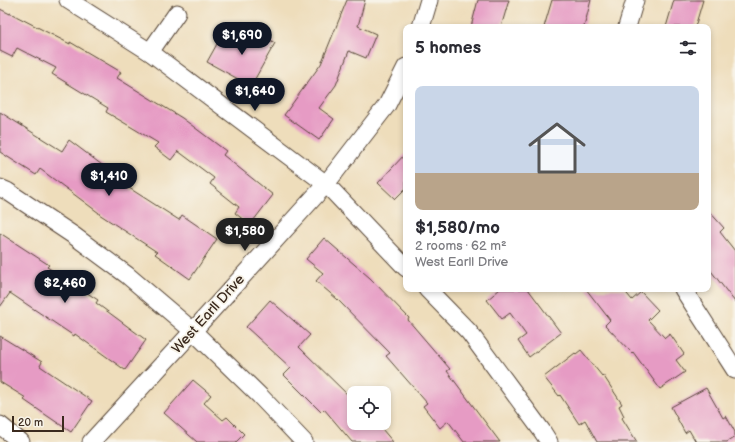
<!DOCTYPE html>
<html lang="en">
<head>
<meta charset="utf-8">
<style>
	body { margin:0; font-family:"Balsamiq Sans",sans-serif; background:#f2f2f3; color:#2b2b33; height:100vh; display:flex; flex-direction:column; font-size:15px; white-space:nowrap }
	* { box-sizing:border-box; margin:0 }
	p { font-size:13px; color:#7c7c81 }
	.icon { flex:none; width:22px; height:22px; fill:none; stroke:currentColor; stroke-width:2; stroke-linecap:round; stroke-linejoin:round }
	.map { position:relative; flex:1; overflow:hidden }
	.sheet { position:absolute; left:403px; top:24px; width:308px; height:268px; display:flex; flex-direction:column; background:#fff; border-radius:8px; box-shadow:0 2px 6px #0003 }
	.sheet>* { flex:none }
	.buttons { position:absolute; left:347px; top:386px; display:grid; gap:8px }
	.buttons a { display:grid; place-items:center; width:44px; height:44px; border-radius:8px; background:#fff; box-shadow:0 2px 6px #0003; font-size:20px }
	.scale { position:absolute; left:12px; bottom:10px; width:52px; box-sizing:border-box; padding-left:4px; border:2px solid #3b2a1e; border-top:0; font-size:11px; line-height:14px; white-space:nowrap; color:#3b2a1e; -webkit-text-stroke:3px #f7f3e8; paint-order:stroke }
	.price { position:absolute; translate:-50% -34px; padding:0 9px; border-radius:14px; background:#111827; color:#fff; font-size:13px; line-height:26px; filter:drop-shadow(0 1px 2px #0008) }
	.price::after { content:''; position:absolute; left:50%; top:24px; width:12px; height:9px; margin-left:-6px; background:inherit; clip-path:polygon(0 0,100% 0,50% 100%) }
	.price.active { background:#222; color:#fff }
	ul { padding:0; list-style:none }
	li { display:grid; align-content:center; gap:8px; height:212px; padding:0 12px }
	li+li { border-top:1px solid #e1e1e2 }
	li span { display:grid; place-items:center; height:124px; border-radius:8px; color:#555 }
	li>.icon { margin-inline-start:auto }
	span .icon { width:72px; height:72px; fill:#fffc; stroke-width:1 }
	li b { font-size:17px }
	h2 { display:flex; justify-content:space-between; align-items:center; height:48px; padding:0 12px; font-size:17px }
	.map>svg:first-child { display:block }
	.building { fill:#e69bc4 }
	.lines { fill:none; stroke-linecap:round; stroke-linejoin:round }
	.minor-casing { stroke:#564536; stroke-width:19 }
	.minor { stroke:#fff; stroke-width:17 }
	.labels { text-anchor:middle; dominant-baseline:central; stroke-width:3.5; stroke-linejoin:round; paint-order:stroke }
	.street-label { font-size:14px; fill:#3b2a1e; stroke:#f7f3e8 }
</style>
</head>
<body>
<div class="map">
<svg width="735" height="442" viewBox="0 0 735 442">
	<rect width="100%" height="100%" fill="#f7f3e8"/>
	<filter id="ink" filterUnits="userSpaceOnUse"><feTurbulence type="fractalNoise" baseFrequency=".025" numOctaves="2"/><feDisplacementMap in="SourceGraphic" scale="8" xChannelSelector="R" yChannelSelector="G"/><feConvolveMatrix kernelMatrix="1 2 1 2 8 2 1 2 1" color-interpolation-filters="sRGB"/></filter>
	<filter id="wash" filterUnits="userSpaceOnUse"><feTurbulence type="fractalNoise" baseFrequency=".012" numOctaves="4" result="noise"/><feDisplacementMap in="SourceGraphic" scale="16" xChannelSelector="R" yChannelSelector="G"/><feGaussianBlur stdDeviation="0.9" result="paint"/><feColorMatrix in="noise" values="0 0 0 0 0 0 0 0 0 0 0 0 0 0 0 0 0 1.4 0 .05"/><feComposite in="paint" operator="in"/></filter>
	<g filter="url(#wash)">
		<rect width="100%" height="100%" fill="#edb"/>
		<g id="blocks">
			<g class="building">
				<path d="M 347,0 L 365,0 L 358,26 L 376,34 L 366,58 L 349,51 L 336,85 L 319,108 L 334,119 L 319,140 L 284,115 L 321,64 Z"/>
				<path d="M 478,0 L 509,0 L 501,27 L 471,27 Z"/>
				<path d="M 552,0 L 591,0 L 584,27 L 544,27 Z"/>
				<path d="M 674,0 L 703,0 L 695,27 L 666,27 Z"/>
				<path d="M 0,9 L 10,14 L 10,13 L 70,44 L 70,42 L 121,72 L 117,78 L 182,118 L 226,151 L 223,155 L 273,195 L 250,225 L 235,213 L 239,207 L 210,184 L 214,178 L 178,151 L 171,160 L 154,147 L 158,143 L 106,112 L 108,108 L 52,74 L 56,68 L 17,48 L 12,57 L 0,51 Z"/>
				<path d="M 248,28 L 275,43 L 251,86 L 207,62 L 222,35 L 238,45 Z"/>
				<path d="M 0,112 L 62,151 L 69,140 L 114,174 L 112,177 L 179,220 L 182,215 L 217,239 L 190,279 L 155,254 L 157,252 L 99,214 L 99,213 L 40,169 L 36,175 L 0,152 Z"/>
				<path d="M 406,153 L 406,188 L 395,199 L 378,183 Z"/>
				<path d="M 708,210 L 724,228 L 720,232 L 735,251 L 735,302 L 708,267 Z"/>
				<path d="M 0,233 L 49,265 L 47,267 L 98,300 L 96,303 L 146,340 L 125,370 L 75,334 L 74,336 L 10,293 L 0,307 Z"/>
				<path d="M 324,238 L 370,278 L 409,318 L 408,320 L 450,369 L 447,371 L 500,442 L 464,442 L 448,421 L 440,428 L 423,406 L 427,403 L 386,356 L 390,353 L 337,299 L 316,281 L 323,273 L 306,259 Z"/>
				<path d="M 500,289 L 528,289 L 561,333 L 529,357 L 518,341 L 526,335 L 510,313 L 502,319 L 487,300 Z"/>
				<path d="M 586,289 L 623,289 L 632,300 L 641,292 L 658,310 L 648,320 L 665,338 L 670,334 L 684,354 L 676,360 L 685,372 L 660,389 L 633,352 L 632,353 L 605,325 L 610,320 Z"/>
				<path d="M 270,300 L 310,335 L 299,347 L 354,401 L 354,423 L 377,423 L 393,442 L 352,442 L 324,409 L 321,412 L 284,375 L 291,368 L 246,327 Z"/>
				<path d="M 0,336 L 42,362 L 40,366 L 92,401 L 71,432 L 24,400 L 26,398 L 0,382 Z"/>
				<path d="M 581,350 L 602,376 L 603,375 L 622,404 L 619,406 L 624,416 L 622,418 L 637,442 L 597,442 L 585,420 L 579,424 L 560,395 L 559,396 L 544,377 L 575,353 L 576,354 Z"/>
				<path d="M 193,380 L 211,395 L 204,403 L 223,420 L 227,417 L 244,434 L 236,442 L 197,442 L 164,413 Z"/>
				<path d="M 706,388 L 723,418 L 726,416 L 735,432 L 735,437 L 727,442 L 696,442 L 689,430 L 685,433 L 671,407 Z"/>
			</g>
		</g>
	</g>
	<g filter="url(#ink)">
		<use href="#blocks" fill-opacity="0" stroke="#564536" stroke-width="1"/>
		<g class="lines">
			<g class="minor-casing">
				<g id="minor">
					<path d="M 68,0 L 150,52 L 326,184 L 406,268"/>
					<path d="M 421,27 L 429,0"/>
					<path d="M 627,27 L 635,0"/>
					<path d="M 150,52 L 177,13"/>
					<path d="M 0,188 L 7,191 L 73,235 L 127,275 L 193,331 L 260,396 L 304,442"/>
					<path d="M 427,289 L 469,332 L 542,431 L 549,442"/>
					<path d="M 683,289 L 735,370"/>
					<path d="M 0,425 L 21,442"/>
					<path d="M 91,442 L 193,331 L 326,184 L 387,105 L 406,67"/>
				</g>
			</g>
			<use href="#minor" class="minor"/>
		</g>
	</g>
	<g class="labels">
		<g class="street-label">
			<text transform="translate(208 314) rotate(-48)">West Earll Drive</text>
		</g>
	</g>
</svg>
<div class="buttons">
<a><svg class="icon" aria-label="locate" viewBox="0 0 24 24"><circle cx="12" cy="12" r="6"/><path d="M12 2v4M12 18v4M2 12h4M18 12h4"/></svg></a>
</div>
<div class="scale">20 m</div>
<b class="price" style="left:242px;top:56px">$1,690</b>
<b class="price" style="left:255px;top:112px">$1,640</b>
<b class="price" style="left:109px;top:197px">$1,410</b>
<b class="price active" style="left:245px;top:252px">$1,580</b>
<b class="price" style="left:65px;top:304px">$2,460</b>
<section class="sheet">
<h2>5 homes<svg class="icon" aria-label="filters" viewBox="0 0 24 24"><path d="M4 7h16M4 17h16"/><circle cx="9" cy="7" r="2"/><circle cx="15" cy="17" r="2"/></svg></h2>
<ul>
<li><span style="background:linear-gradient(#c9d6e8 70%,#b9a48a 0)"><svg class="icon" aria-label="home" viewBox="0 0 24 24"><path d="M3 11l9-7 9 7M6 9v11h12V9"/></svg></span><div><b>$1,580/mo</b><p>2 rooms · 62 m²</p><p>West Earll Drive</p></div></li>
</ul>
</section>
</div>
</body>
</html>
